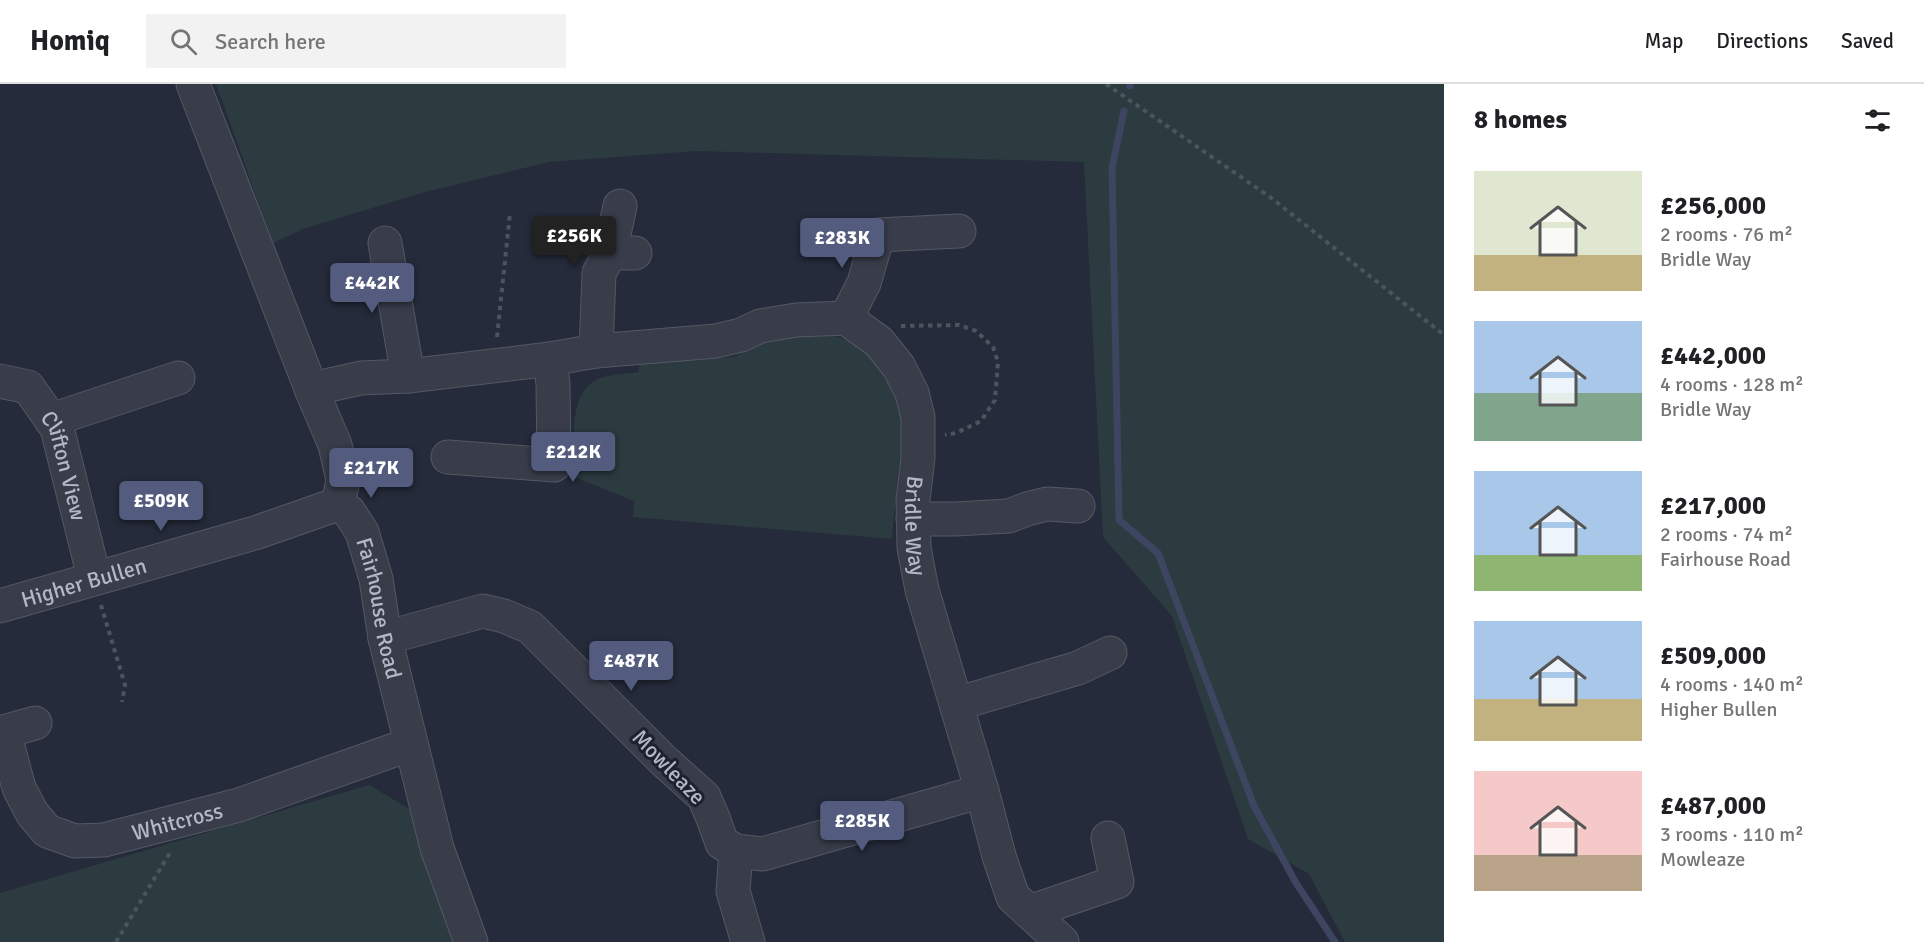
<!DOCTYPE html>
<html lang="en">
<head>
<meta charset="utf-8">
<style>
	body { margin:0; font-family:Signika,sans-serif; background:#f2f2f2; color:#202124; height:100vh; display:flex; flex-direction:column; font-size:22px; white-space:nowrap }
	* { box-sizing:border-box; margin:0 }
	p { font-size:20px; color:#757577 }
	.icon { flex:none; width:33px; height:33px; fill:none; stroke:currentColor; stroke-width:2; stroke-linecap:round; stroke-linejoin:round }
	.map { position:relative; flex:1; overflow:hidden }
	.side { display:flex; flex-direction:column; background:#fff; width:480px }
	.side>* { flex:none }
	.price { position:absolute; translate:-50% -51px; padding:0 14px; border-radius:6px; background:#535c7e; color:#fff; font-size:20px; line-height:39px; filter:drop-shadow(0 2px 3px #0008) }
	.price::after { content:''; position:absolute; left:50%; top:36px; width:18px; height:14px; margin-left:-9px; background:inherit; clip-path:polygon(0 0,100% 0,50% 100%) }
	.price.selected { background:#222; color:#fff }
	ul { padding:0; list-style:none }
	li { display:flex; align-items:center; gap:18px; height:150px; padding:0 30px }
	li span { display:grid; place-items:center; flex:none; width:168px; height:120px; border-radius:0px; color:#555 }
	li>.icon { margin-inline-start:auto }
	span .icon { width:72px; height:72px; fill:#fffc; stroke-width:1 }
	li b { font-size:26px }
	h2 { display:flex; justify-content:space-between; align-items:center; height:72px; padding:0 30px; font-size:26px }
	header { display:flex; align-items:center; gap:36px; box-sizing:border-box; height:84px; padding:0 30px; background:#fff; border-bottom:2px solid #e0e0e0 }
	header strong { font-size:28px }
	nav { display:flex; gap:33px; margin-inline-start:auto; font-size:21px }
	.search { width:420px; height:54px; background:#f2f2f2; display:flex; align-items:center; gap:15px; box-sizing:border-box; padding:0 21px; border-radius:0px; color:#757577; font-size:22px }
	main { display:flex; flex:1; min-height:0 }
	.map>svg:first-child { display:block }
	.green { fill:#2b3b3f }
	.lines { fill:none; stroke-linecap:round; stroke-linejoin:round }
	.stream { stroke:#3d4561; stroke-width:7 }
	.minor-casing { stroke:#545865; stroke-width:35 }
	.path { stroke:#49565c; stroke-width:4; stroke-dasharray:4.5 4.5; stroke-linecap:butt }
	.minor { stroke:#393d4a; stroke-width:33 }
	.labels { text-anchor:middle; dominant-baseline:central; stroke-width:6; stroke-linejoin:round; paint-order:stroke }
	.street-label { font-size:22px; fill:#b4b8c6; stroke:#1e222f }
</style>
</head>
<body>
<header>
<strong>Homiq</strong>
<div class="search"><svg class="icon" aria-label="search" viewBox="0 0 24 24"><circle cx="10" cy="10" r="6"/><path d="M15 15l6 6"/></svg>Search here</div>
<nav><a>Map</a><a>Directions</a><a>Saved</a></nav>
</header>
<main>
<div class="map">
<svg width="1444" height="858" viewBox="0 0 1444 858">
	<rect width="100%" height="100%" fill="#252b3a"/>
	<g class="green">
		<path d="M 216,0 L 1444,0 L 1444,858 L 1345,858 L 1309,790 L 1248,755 L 1172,532 L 1103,453 L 1084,78 L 696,67 L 549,78 L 425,108 L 303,145 L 273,159 Z"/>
		<path d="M 817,248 L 842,254 L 866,265 L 899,312 L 906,345 L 898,389 L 892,455 L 633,433 L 634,417 L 575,393 C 574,366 566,304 601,294 C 612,290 626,290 639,288 L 639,280 L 733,273 L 747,267 L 770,253 Z"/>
		<path d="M 369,701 L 413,727 L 453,858 L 0,858 L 0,809 Z"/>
	</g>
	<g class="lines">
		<g class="stream">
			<path d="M 1130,2 L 1130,0"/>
			<path d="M 1124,27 L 1112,84 L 1119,436 L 1158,469 L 1254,722 L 1296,799 L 1335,858"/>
		</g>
		<g class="minor-casing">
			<g id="minor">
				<path id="s1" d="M 193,0 L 312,307 L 335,361 L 343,396 L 338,420 L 349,428 L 362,448 L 376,495 L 385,554 L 437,764 L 471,858"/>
				<path d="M 385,159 L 408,292"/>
				<path d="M 610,169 L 620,122"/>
				<path d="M 846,234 L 864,199 L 878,151 L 959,147"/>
				<path d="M 596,267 L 599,189 L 610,169 L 635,169"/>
				<path id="s2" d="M 0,297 L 28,303 L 57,344 L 94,493"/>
				<path id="s3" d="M 312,307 L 325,302 L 361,294 L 408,292 L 550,275 L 596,267 L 716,257 L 741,251 L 760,242 L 796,236 L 846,234 L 879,258 L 899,283 L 912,309 L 918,333 L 918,374 L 913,416 L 914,464 L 922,506 L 982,707 L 999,772 L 1013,813 L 1062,858"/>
				<path d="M 51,336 L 178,294"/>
				<path d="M 448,373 L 554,381 L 553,300 L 550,275"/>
				<path d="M 913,435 L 955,435 L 1009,432 L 1027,425 L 1047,420 L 1078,422"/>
				<path id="s4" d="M 0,522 L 258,448 L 338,420"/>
				<path d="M 385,554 L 483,527 L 504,532 L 530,543 L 664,677 L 704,713 L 713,734 L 722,759 L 736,767 L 733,807 L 748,858"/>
				<path d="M 956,620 L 1078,584 L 1110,569"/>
				<path id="s5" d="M 4,648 L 19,704 L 32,729 L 47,747 L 75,757 L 104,756 L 239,721 L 411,660"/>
				<path d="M 0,649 L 35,639"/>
				<path d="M 736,767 L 763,770 L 982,707"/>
				<path d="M 1029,828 L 1117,798 L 1108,754"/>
			</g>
		</g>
		<g class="path">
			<path d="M 1106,0 L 1270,113 L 1444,251"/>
			<path d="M 901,242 L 959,241 L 976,247 L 993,263 L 998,278 L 995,316 L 981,337 L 956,349 L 945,351"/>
			<path d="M 497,253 L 510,129"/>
			<path d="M 101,521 L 125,601 L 122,618"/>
			<path d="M 116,858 L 171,767"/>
		</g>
		<use href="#minor" class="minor"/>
	</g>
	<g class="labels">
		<g class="street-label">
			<text stroke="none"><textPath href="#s2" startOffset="117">Clifton View</textPath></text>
			<text stroke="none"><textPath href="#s3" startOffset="777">Bridle Way</textPath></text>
			<text stroke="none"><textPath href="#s4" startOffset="87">Higher Bullen</textPath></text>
			<text stroke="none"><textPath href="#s1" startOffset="564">Fairhouse Road</textPath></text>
			<text transform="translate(669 683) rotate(46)">Mowleaze</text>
			<text stroke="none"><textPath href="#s5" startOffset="244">Whitcross</textPath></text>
		</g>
	</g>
</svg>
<b class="price selected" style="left:574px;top:183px">£256K</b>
<b class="price" style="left:842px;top:185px">£283K</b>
<b class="price" style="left:372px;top:230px">£442K</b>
<b class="price" style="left:573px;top:399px">£212K</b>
<b class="price" style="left:371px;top:415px">£217K</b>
<b class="price" style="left:161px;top:448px">£509K</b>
<b class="price" style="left:631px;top:608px">£487K</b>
<b class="price" style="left:862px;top:768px">£285K</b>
</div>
<section class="side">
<h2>8 homes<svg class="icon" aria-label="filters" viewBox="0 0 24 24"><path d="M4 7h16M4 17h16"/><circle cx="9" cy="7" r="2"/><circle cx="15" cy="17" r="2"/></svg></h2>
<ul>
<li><span style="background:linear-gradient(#dfe7d0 70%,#c2b280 0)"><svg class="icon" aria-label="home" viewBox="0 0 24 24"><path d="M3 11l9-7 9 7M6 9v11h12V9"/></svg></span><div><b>£256,000</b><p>2 rooms · 76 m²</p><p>Bridle Way</p></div></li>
<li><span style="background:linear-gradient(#a9c7e8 60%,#7fa58c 0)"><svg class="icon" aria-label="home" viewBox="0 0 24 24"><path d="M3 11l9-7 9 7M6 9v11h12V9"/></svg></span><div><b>£442,000</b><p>4 rooms · 128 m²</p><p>Bridle Way</p></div></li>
<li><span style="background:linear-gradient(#a9c7e8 70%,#8fb573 0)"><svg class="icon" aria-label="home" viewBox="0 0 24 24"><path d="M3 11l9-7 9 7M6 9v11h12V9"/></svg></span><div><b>£217,000</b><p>2 rooms · 74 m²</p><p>Fairhouse Road</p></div></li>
<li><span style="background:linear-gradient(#a9c7e8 65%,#c2b280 0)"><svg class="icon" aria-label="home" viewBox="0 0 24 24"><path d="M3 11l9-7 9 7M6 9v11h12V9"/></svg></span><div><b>£509,000</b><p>4 rooms · 140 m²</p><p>Higher Bullen</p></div></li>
<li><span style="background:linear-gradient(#f6c9c9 70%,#b9a48a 0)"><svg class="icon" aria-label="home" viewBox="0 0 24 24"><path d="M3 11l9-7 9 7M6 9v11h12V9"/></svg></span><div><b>£487,000</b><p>3 rooms · 110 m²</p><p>Mowleaze</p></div></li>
</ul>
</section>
</main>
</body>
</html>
